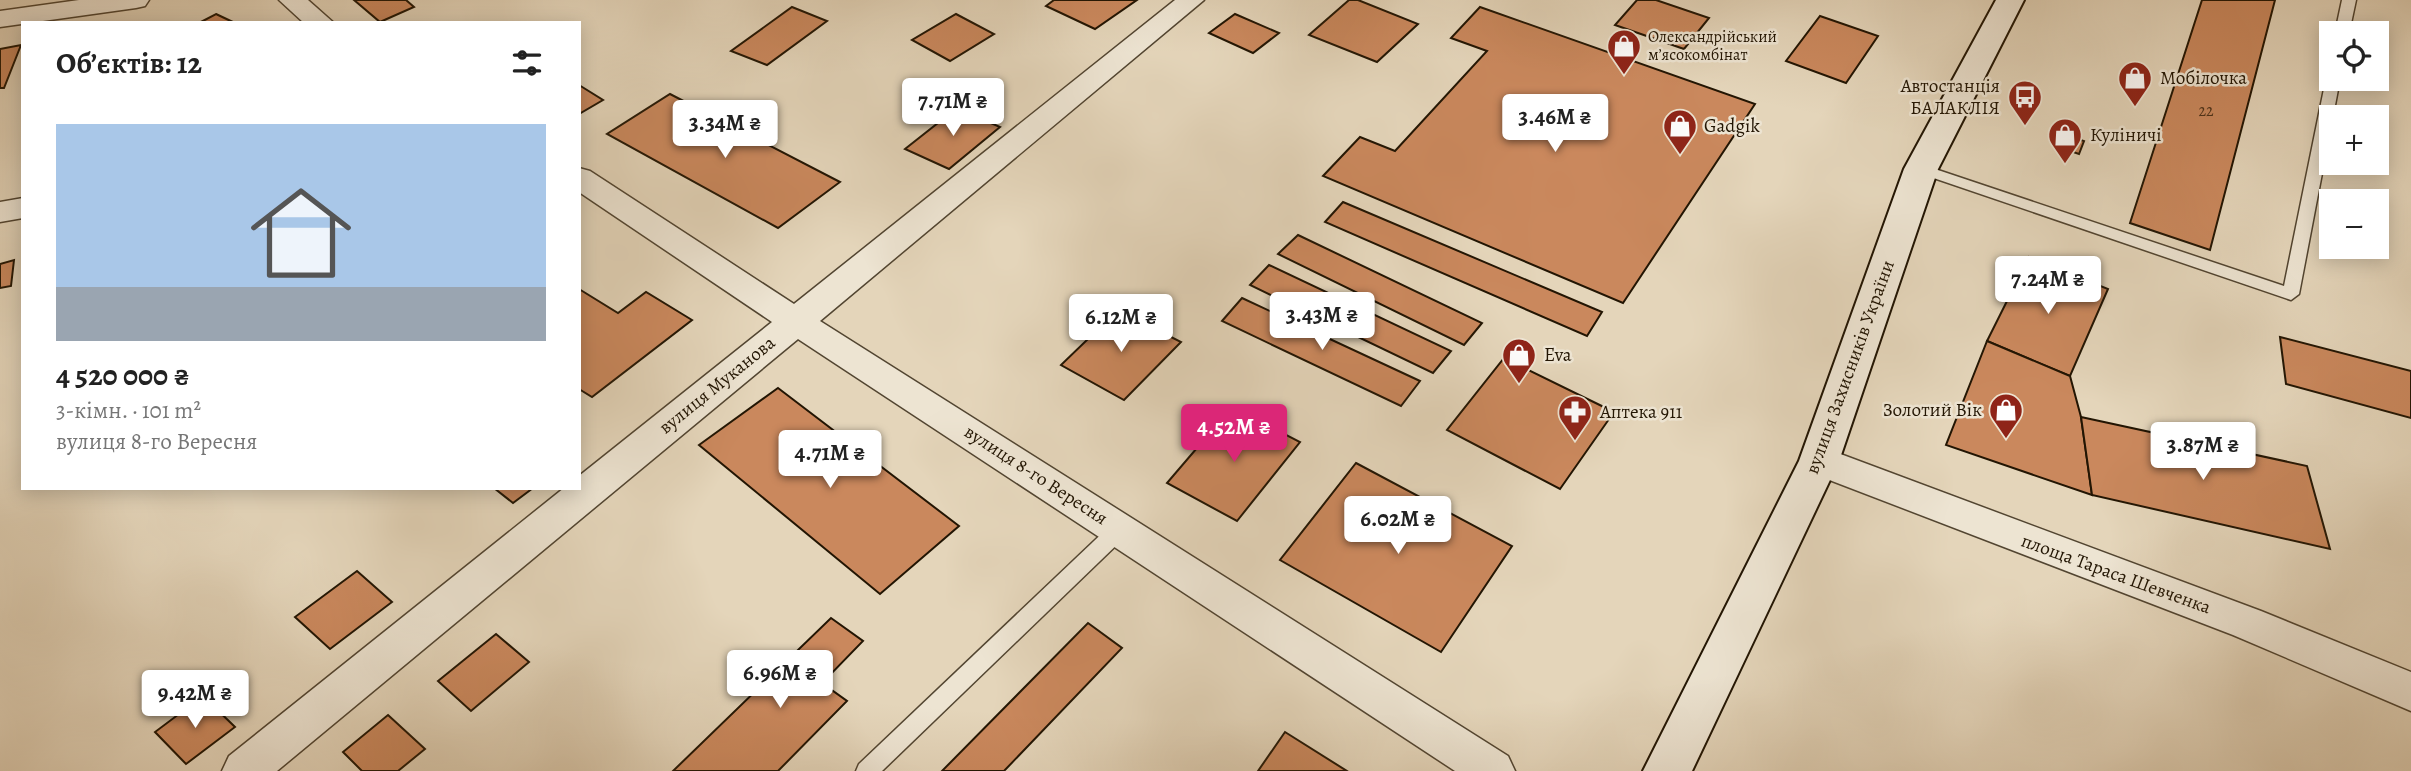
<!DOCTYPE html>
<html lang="uk">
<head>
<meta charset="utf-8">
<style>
	body { margin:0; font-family:Alegreya,serif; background:#f2f2f2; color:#222; height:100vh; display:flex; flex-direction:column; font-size:26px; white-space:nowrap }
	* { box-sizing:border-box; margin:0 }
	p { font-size:23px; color:#767676 }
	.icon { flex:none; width:38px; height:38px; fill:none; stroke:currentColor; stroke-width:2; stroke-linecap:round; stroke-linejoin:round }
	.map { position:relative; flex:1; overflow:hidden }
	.side { position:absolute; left:21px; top:21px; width:560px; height:469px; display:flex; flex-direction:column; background:#fff; border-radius:0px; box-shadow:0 4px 18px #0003 }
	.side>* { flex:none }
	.controls { position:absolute; left:2319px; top:21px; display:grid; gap:14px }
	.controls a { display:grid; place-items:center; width:70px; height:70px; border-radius:0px; background:#fff; box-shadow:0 4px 18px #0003; font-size:35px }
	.price { position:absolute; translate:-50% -60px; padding:0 16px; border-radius:7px; background:#fff; color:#222; font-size:23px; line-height:46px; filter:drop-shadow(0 2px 4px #0008) }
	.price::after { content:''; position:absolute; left:50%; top:42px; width:21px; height:16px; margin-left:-10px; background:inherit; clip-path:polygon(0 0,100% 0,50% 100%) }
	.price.selected { background:#db2777; color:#fff }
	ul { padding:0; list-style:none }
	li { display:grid; align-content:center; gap:14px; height:371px; padding:0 35px }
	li+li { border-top:2px solid #e0e0e0 }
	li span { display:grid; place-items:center; height:217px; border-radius:0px; color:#555 }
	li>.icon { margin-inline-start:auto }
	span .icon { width:126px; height:126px; fill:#fffc; stroke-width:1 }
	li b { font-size:30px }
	h2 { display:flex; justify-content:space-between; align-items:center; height:84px; padding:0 35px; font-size:30px }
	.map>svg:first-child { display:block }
	.building { fill:#ca885d; stroke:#221503; stroke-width:2 }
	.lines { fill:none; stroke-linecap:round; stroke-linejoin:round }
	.lane-casing { stroke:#524531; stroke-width:3 }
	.street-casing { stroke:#524531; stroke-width:3 }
	.secondary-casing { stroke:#221503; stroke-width:4 }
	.lane { fill:#ede4d2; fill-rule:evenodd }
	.street { fill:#ede4d2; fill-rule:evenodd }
	.secondary { fill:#ede4d2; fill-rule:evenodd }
	.labels { text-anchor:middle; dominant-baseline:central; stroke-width:5; stroke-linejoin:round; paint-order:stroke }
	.far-poi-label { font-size:16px; fill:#221503; stroke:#ede4d2; text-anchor:start }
	.number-label { font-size:16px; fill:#4c321a }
	.poi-label { font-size:19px; fill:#221503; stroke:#ede4d2; text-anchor:start }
	.street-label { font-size:19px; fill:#221503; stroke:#ede4d2 }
</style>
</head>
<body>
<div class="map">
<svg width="2411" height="771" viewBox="0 0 2411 771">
	<rect width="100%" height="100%" fill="#e4d5ba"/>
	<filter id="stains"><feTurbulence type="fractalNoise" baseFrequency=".00286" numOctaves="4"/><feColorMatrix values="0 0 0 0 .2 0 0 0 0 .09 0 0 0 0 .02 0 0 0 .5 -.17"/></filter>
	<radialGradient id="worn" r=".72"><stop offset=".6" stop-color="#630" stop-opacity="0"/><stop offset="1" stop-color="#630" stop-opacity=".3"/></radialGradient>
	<g class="building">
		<path d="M 354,0 L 406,0 L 414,7 L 380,22 Z"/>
		<path d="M 1054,0 L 1137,0 L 1095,29 L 1046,6 Z"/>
		<path d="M 1349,0 L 1358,0 L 1418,24 L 1377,62 L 1309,35 Z"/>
		<path d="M 1637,0 L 1656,0 L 1709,18 L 1684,49 L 1615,25 Z"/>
		<path d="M 2202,0 L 2275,0 L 2210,250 L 2130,223 Z"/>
		<path d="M 792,7 L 827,21 L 767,65 L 731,51 Z"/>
		<path d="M 1480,7 L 1755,104 L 1623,303 L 1323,176 L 1360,137 L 1395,151 L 1487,51 L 1451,38 Z"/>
		<path d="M 216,14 L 235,23 L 199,23 Z"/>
		<path d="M 956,14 L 994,34 L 950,61 L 912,40 Z"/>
		<path d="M 1235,14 L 1279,33 L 1253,53 L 1209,33 Z"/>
		<path d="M 1820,16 L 1878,36 L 1846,83 L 1786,61 Z"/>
		<path d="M 21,45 L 4,88 L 0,88 L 0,49 Z"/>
		<path d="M 579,85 L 603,100 L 579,114 Z"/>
		<path d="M 670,94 L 840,182 L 778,228 L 607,134 Z"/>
		<path d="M 957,108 L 1000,127 L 949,169 L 905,149 Z"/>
		<path d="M 2069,136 L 2084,141 L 2079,154 L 2064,149 Z"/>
		<path d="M 1343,202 L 1602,312 L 1587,336 L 1325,222 Z"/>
		<path d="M 1298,235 L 1482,323 L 1464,345 L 1278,254 Z"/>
		<path d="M 2029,257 L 2108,289 L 2070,376 L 1987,341 Z"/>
		<path d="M 14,260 L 11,286 L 0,288 L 0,264 Z"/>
		<path d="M 1269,265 L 1451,351 L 1433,373 L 1250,285 Z"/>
		<path d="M 579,289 L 618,313 L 646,292 L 692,320 L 592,397 L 579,389 Z"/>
		<path d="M 1242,298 L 1420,381 L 1401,406 L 1222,321 Z"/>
		<path d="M 1118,310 L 1181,342 L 1124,400 L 1061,365 Z"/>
		<path d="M 2280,337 L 2411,371 L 2411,418 L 2286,384 Z"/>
		<path d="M 1987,341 L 2070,376 L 2081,417 L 2092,495 L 1946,445 Z"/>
		<path d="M 1504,358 L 1614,412 L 1560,489 L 1447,430 Z"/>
		<path d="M 778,388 L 959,526 L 880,594 L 699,445 Z"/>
		<path d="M 1232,407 L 1300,442 L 1237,521 L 1167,483 Z"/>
		<path d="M 2081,417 L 2307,466 L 2330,549 L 2092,495 Z"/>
		<path d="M 1356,463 L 1512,546 L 1441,652 L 1280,560 Z"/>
		<path d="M 494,488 L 533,488 L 513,503 Z"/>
		<path d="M 357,571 L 392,602 L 330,649 L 295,617 Z"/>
		<path d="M 831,618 L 863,641 L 822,683 L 847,701 L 778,771 L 673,771 Z"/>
		<path d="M 1088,623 L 1122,648 L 1004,771 L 942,771 Z"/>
		<path d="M 496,634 L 529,662 L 471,711 L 438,681 Z"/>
		<path d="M 203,696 L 235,727 L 186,764 L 155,732 Z"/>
		<path d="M 388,715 L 425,749 L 398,771 L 362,771 L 343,752 Z"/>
		<path d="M 1285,732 L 1347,771 L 1258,771 Z"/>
	</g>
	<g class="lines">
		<g class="lane-casing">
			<g id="lane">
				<path d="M 2342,0 L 2356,0 L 2349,33 L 2335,33 Z"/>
				<path d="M 2331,75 L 2331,79 L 2340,79 L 2299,294 L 2291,300 L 1916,172 L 1913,169 L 1916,166 L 1926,166 L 2284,286 L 2326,79 Z"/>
				<path d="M 1120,521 L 1127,523 L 1130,529 L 1127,535 L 882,771 L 856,771 L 859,764 L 1113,523 Z"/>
			</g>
		</g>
		<g class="street-casing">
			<g id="street">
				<path d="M 79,0 L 149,0 L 145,6 L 136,8 L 0,27 L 0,11 Z"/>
				<path d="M 279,0 L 308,0 L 334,23 L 304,23 Z"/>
				<path d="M 1175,0 L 1204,0 L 820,321 L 1508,756 L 1515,771 L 1455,771 L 798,339 L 277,771 L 222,771 L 229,756 L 564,488 L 579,488 L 579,476 L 772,322 L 579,192 L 579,168 L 590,171 L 794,304 Z"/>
				<path d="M 23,198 L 23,218 L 0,222 L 0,202 Z"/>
				<path d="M 1819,446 L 2261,611 L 2411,672 L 2411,711 L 2233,635 L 1806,471 L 1801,461 L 1806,451 Z"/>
			</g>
		</g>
		<g class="secondary-casing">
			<path id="secondary" d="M 1996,0 L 2024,0 L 1938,169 L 1839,461 L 1692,771 L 1643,771 L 1799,461 L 1904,169 Z"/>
		</g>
		<use href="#lane" class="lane"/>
		<use href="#street" class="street"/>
		<use href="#secondary" class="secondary"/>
	</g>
	<defs>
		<g id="shop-pin" transform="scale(1.75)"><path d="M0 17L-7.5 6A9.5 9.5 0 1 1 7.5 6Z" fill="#8f2418" stroke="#ede4d2"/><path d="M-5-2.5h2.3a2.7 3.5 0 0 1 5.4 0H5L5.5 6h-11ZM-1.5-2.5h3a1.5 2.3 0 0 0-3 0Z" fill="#fff"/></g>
		<g id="bus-pin" transform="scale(1.75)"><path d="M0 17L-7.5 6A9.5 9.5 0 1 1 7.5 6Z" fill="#8f2418" stroke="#ede4d2"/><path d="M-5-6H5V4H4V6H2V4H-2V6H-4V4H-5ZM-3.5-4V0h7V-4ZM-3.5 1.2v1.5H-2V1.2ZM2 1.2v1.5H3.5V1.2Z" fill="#fff"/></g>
		<g id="pharmacy-pin" transform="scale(1.75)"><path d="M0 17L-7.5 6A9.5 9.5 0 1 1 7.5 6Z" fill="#8f2418" stroke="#ede4d2"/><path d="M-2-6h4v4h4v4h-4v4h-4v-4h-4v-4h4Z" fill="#fff"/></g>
	</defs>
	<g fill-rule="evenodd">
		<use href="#shop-pin" x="1624" y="46"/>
		<use href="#shop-pin" x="2135" y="78"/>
		<use href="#bus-pin" x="2025" y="97"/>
		<use href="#shop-pin" x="1680" y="126"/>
		<use href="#shop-pin" x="2065" y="135"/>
		<use href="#shop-pin" x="1519" y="355"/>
		<use href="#shop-pin" x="2006" y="410"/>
		<use href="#pharmacy-pin" x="1575" y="412"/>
	</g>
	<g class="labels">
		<g class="far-poi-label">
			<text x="1648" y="37">Олександрійський<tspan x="1648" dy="18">мʼясокомбінат</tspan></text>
		</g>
		<g class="number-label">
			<text x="2206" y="111">22</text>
		</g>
		<g class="poi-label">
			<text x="2160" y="78">Мобілочка</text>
			<text x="2000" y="86" text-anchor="end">Автостанція<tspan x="2000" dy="22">БАЛАКЛІЯ</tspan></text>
			<text x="1704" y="126">Gadgik</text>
			<text x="2090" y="135">Куліничі</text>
			<text x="1544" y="355">Eva</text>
			<text x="1982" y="410" text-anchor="end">Золотий Вік</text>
			<text x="1600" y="412">Аптека 911</text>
		</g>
		<g class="street-label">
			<text transform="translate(1850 367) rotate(-70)">вулиця Захисників України</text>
			<text transform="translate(717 385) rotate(-39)">вулиця Муканова</text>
			<text transform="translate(1036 475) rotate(33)">вулиця 8-го Вересня</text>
			<text transform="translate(2116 574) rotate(20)">площа Тараса Шевченка</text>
		</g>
	</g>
	<rect width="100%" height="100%" filter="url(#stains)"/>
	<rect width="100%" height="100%" fill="url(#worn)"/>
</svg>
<div class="controls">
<a><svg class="icon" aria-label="locate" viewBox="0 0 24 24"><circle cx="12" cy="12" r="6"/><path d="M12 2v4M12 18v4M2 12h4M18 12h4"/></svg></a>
<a>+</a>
<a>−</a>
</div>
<b class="price" style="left:953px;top:138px">7.71M ₴</b>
<b class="price" style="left:1555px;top:154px">3.46M ₴</b>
<b class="price" style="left:725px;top:160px">3.34M ₴</b>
<b class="price" style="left:2048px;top:316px">7.24M ₴</b>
<b class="price" style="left:1322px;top:352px">3.43M ₴</b>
<b class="price" style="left:1121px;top:354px">6.12M ₴</b>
<b class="price selected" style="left:1234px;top:464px">4.52M ₴</b>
<b class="price" style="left:2203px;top:482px">3.87M ₴</b>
<b class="price" style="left:830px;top:490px">4.71M ₴</b>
<b class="price" style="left:1398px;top:556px">6.02M ₴</b>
<b class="price" style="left:780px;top:710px">6.96M ₴</b>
<b class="price" style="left:195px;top:730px">9.42M ₴</b>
<section class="side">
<h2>Об’єктів: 12<svg class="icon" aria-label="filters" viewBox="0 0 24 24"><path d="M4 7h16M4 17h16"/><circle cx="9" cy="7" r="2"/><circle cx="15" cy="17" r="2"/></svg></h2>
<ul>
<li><span style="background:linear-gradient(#a9c7e8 75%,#9aa5b1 0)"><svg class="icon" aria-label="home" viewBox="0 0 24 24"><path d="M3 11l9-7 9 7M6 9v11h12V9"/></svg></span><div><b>4 520 000 ₴</b><p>3-кімн. · 101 m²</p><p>вулиця 8-го Вересня</p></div></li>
</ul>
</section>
</div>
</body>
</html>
